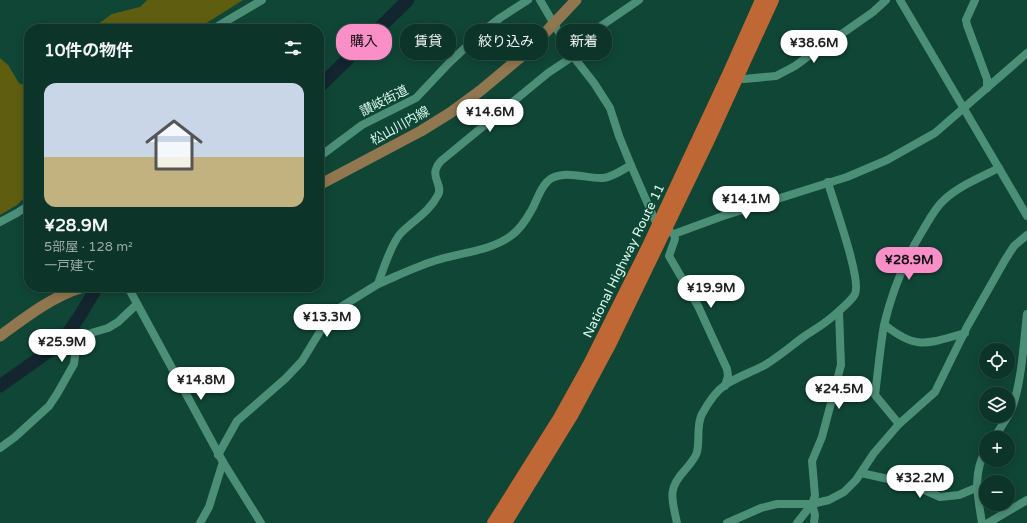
<!DOCTYPE html>
<html lang="ja">
<head>
<meta charset="utf-8">
<style>
	body { margin:0; font-family:"Varela Round","Noto Sans JP",sans-serif; background:#1a3f34; color:#f1f3f6; height:100vh; display:flex; flex-direction:column; font-size:15px; white-space:nowrap }
	* { box-sizing:border-box; margin:0 }
	p { font-size:13px; color:#9aaaa8 }
	.icon { flex:none; width:22px; height:22px; fill:none; stroke:currentColor; stroke-width:2; stroke-linecap:round; stroke-linejoin:round }
	.map { position:relative; flex:1; overflow:hidden }
	.sheet { position:absolute; left:24px; top:24px; width:300px; height:268px; display:flex; flex-direction:column; background:#0c3428; border-radius:16px; box-shadow:0 2px 10px #0003,0 0 0 1px #2c4f45 }
	.sheet>* { flex:none }
	.guide { position:absolute; left:336px; top:24px; width:380px; height:36px; display:flex; gap:8px }
	.buttons { position:absolute; left:979px; top:343px; display:grid; gap:8px }
	.buttons a { display:grid; place-items:center; width:36px; height:36px; border-radius:50%; background:#0c3428; box-shadow:0 2px 10px #0003,0 0 0 1px #2c4f45; font-size:20px }
	.price { position:absolute; translate:-50% -34px; padding:0 9px; border-radius:14px; background:#fff; color:#222; font-size:13px; line-height:26px; filter:drop-shadow(0 1px 2px #0008) }
	.price::after { content:''; position:absolute; left:50%; top:24px; width:12px; height:9px; margin-left:-6px; background:inherit; clip-path:polygon(0 0,100% 0,50% 100%) }
	.price.active { background:#fa8fc7; color:#111 }
	ul { padding:0; list-style:none }
	li { display:grid; align-content:center; gap:8px; height:212px; padding:0 20px }
	li span { display:grid; place-items:center; height:124px; border-radius:12px; color:#555 }
	li>.icon { margin-inline-start:auto }
	span .icon { width:72px; height:72px; fill:#fffc; stroke-width:1 }
	li b { font-size:17px }
	h2 { display:flex; justify-content:space-between; align-items:center; height:48px; padding:0 20px; font-size:17px }
	.pill { padding:0 14px; border-radius:16px; background:#0c3428; box-shadow:0 2px 10px #0003,0 0 0 1px #2c4f45; font-size:14px; line-height:36px }
	.pill.active { background:#fa8fc7; color:#111 }
	.map>svg:first-child { display:block }
	.green { fill:#5f5d10 }
	.lines { fill:none; stroke-linecap:round; stroke-linejoin:round }
	.river { stroke:#13252e; stroke-width:13 }
	.minor { stroke:#4c8f77; stroke-width:8 }
	.major { stroke:#91774f; stroke-width:11 }
	.highway { stroke:#bf6735; stroke-width:12 }
	.labels { text-anchor:middle; dominant-baseline:central; stroke-width:3; stroke-linejoin:round; paint-order:stroke }
	.street-label { font-size:13px; fill:#d8f9eb; stroke:#104636 }
</style>
</head>
<body>
<div class="map">
<svg width="1027" height="523" viewBox="0 0 1027 523">
	<rect width="100%" height="100%" fill="#104636"/>
	<g class="green">
		<path d="M 147,0 L 243,0 L 197,29 L 91,29 L 112,14 L 140,7 Z"/>
		<path d="M 0,58 L 8,65 L 19,83 L 28,87 L 29,86 L 29,193 L 17,205 L 0,215 Z"/>
	</g>
	<g class="lines">
		<g class="river">
			<path d="M 319,87 L 408,0"/>
			<path d="M 0,386 L 62,342 L 81,314 L 97,287"/>
		</g>
		<g class="minor">
			<path d="M 540,0 L 572,55 L 594,83 L 610,108 L 619,136 L 630,163 L 657,225 L 674,234 L 723,216 L 847,177 L 887,160 L 935,133 L 1027,53"/>
			<path d="M 900,0 L 1027,216"/>
			<path d="M 975,0 L 966,20 L 967,25 L 987,79 L 987,88"/>
			<path d="M 213,29 L 262,0"/>
			<path d="M 735,75 L 744,79 L 776,76 L 795,66 L 830,40 L 843,33 L 873,12 L 886,0"/>
			<path d="M 319,157 L 362,125 L 416,98 L 450,62 L 483,31 L 500,18 L 528,0"/>
			<path d="M 0,222 L 17,213 L 29,205"/>
			<path d="M 674,234 L 675,239 L 669,256 L 698,306 L 727,369 L 728,376 L 725,386"/>
			<path d="M 378,284 C 397,276 415,267 434,261 C 458,253 492,251 512,235 C 520,229 526,220 531,211 C 537,201 541,184 552,178 C 568,170 587,179 603,178 C 613,177 622,170 631,165"/>
			<path d="M 128,287 L 223,462 L 261,523"/>
			<path d="M 885,325 C 917,351 928,343 965,333"/>
			<path d="M 1008,416 C 1021,395 1024,340 1027,314"/>
			<path d="M 899,424 L 875,395 C 878,372 880,348 884,325 C 892,292 905,259 923,230 C 929,220 935,208 944,200 C 959,186 981,177 999,168"/>
			<path d="M 994,438 L 1008,416"/>
			<path d="M 0,448 L 15,437 L 49,406 L 57,394 L 74,364 L 77,340 L 81,336 L 108,328 L 118,322 L 137,304"/>
			<path d="M 218,455 L 237,421 L 286,378 L 302,361 L 330,315 L 336,310 L 378,284 C 382,272 392,242 401,233 C 413,221 430,211 438,195 C 443,186 432,178 436,169 C 437,166 439,163 441,161 L 548,73 L 569,59 L 581,42 L 598,28 L 639,0"/>
			<path d="M 861,473 L 911,484 L 940,497 L 959,495 L 976,488"/>
			<path d="M 812,504 L 815,515 L 814,523"/>
			<path d="M 200,523 L 209,507 L 223,462"/>
			<path d="M 677,523 C 672,499 667,489 685,470 C 689,465 695,459 697,452 C 700,441 696,425 702,414 C 708,403 715,392 725,385 C 737,377 752,372 765,365 C 778,357 790,347 802,338 C 812,331 823,325 832,317 C 837,313 853,299 855,294 C 862,279 833,202 828,182"/>
			<path d="M 727,523 L 761,508 L 777,504 L 812,504 L 829,500 L 844,492 L 856,480 L 874,453 L 899,424 L 935,392 L 967,327 L 1005,260 L 1014,246 L 1027,235"/>
			<path d="M 797,523 L 812,504 L 815,496 L 812,461 L 822,437 L 841,365 L 839,312"/>
			<path d="M 982,523 C 978,497 972,474 986,450"/>
			<path d="M 988,523 L 1027,500"/>
		</g>
		<g class="major">
			<path d="M 319,185 L 421,131 L 450,113 L 480,91 L 528,51 L 576,0"/>
			<path d="M 0,336 C 26,317 51,297 83,287"/>
		</g>
		<g class="highway">
			<path d="M 493,523 L 559,418 L 589,364 L 647,248 L 729,72 L 761,0"/>
			<path d="M 506,523 L 573,414 L 610,345 L 709,140 L 773,0"/>
		</g>
	</g>
	<g class="labels">
		<g class="street-label">
			<text transform="translate(384 101) rotate(-27)">讃岐街道</text>
			<text transform="translate(400 126) rotate(-29)">松山川内線</text>
			<text transform="translate(624 261) rotate(-64)">National Highway Route 11</text>
		</g>
	</g>
</svg>
<div class="buttons">
<a><svg class="icon" aria-label="locate" viewBox="0 0 24 24"><circle cx="12" cy="12" r="6"/><path d="M12 2v4M12 18v4M2 12h4M18 12h4"/></svg></a>
<a><svg class="icon" aria-label="layers" viewBox="0 0 24 24"><path d="M12 4l9 5-9 5-9-5zM3 14l9 5 9-5"/></svg></a>
<a>+</a>
<a>−</a>
</div>
<b class="price" style="left:814px;top:64px">¥38.6M</b>
<b class="price" style="left:490px;top:133px">¥14.6M</b>
<b class="price" style="left:746px;top:220px">¥14.1M</b>
<b class="price active" style="left:909px;top:281px">¥28.9M</b>
<b class="price" style="left:711px;top:309px">¥19.9M</b>
<b class="price" style="left:327px;top:338px">¥13.3M</b>
<b class="price" style="left:62px;top:363px">¥25.9M</b>
<b class="price" style="left:201px;top:401px">¥14.8M</b>
<b class="price" style="left:839px;top:410px">¥24.5M</b>
<b class="price" style="left:920px;top:499px">¥32.2M</b>
<div class="guide">
<a class="pill active">購入</a>
<a class="pill">賃貸</a>
<a class="pill">絞り込み</a>
<a class="pill">新着</a>
</div>
<section class="sheet">
<h2>10件の物件<svg class="icon" aria-label="filters" viewBox="0 0 24 24"><path d="M4 7h16M4 17h16"/><circle cx="9" cy="7" r="2"/><circle cx="15" cy="17" r="2"/></svg></h2>
<ul>
<li><span style="background:linear-gradient(#c9d6e8 60%,#c2b280 0)"><svg class="icon" aria-label="home" viewBox="0 0 24 24"><path d="M3 11l9-7 9 7M6 9v11h12V9"/></svg></span><div><b>¥28.9M</b><p>5部屋 · 128 m²</p><p>一戸建て</p></div></li>
</ul>
</section>
</div>
</body>
</html>
